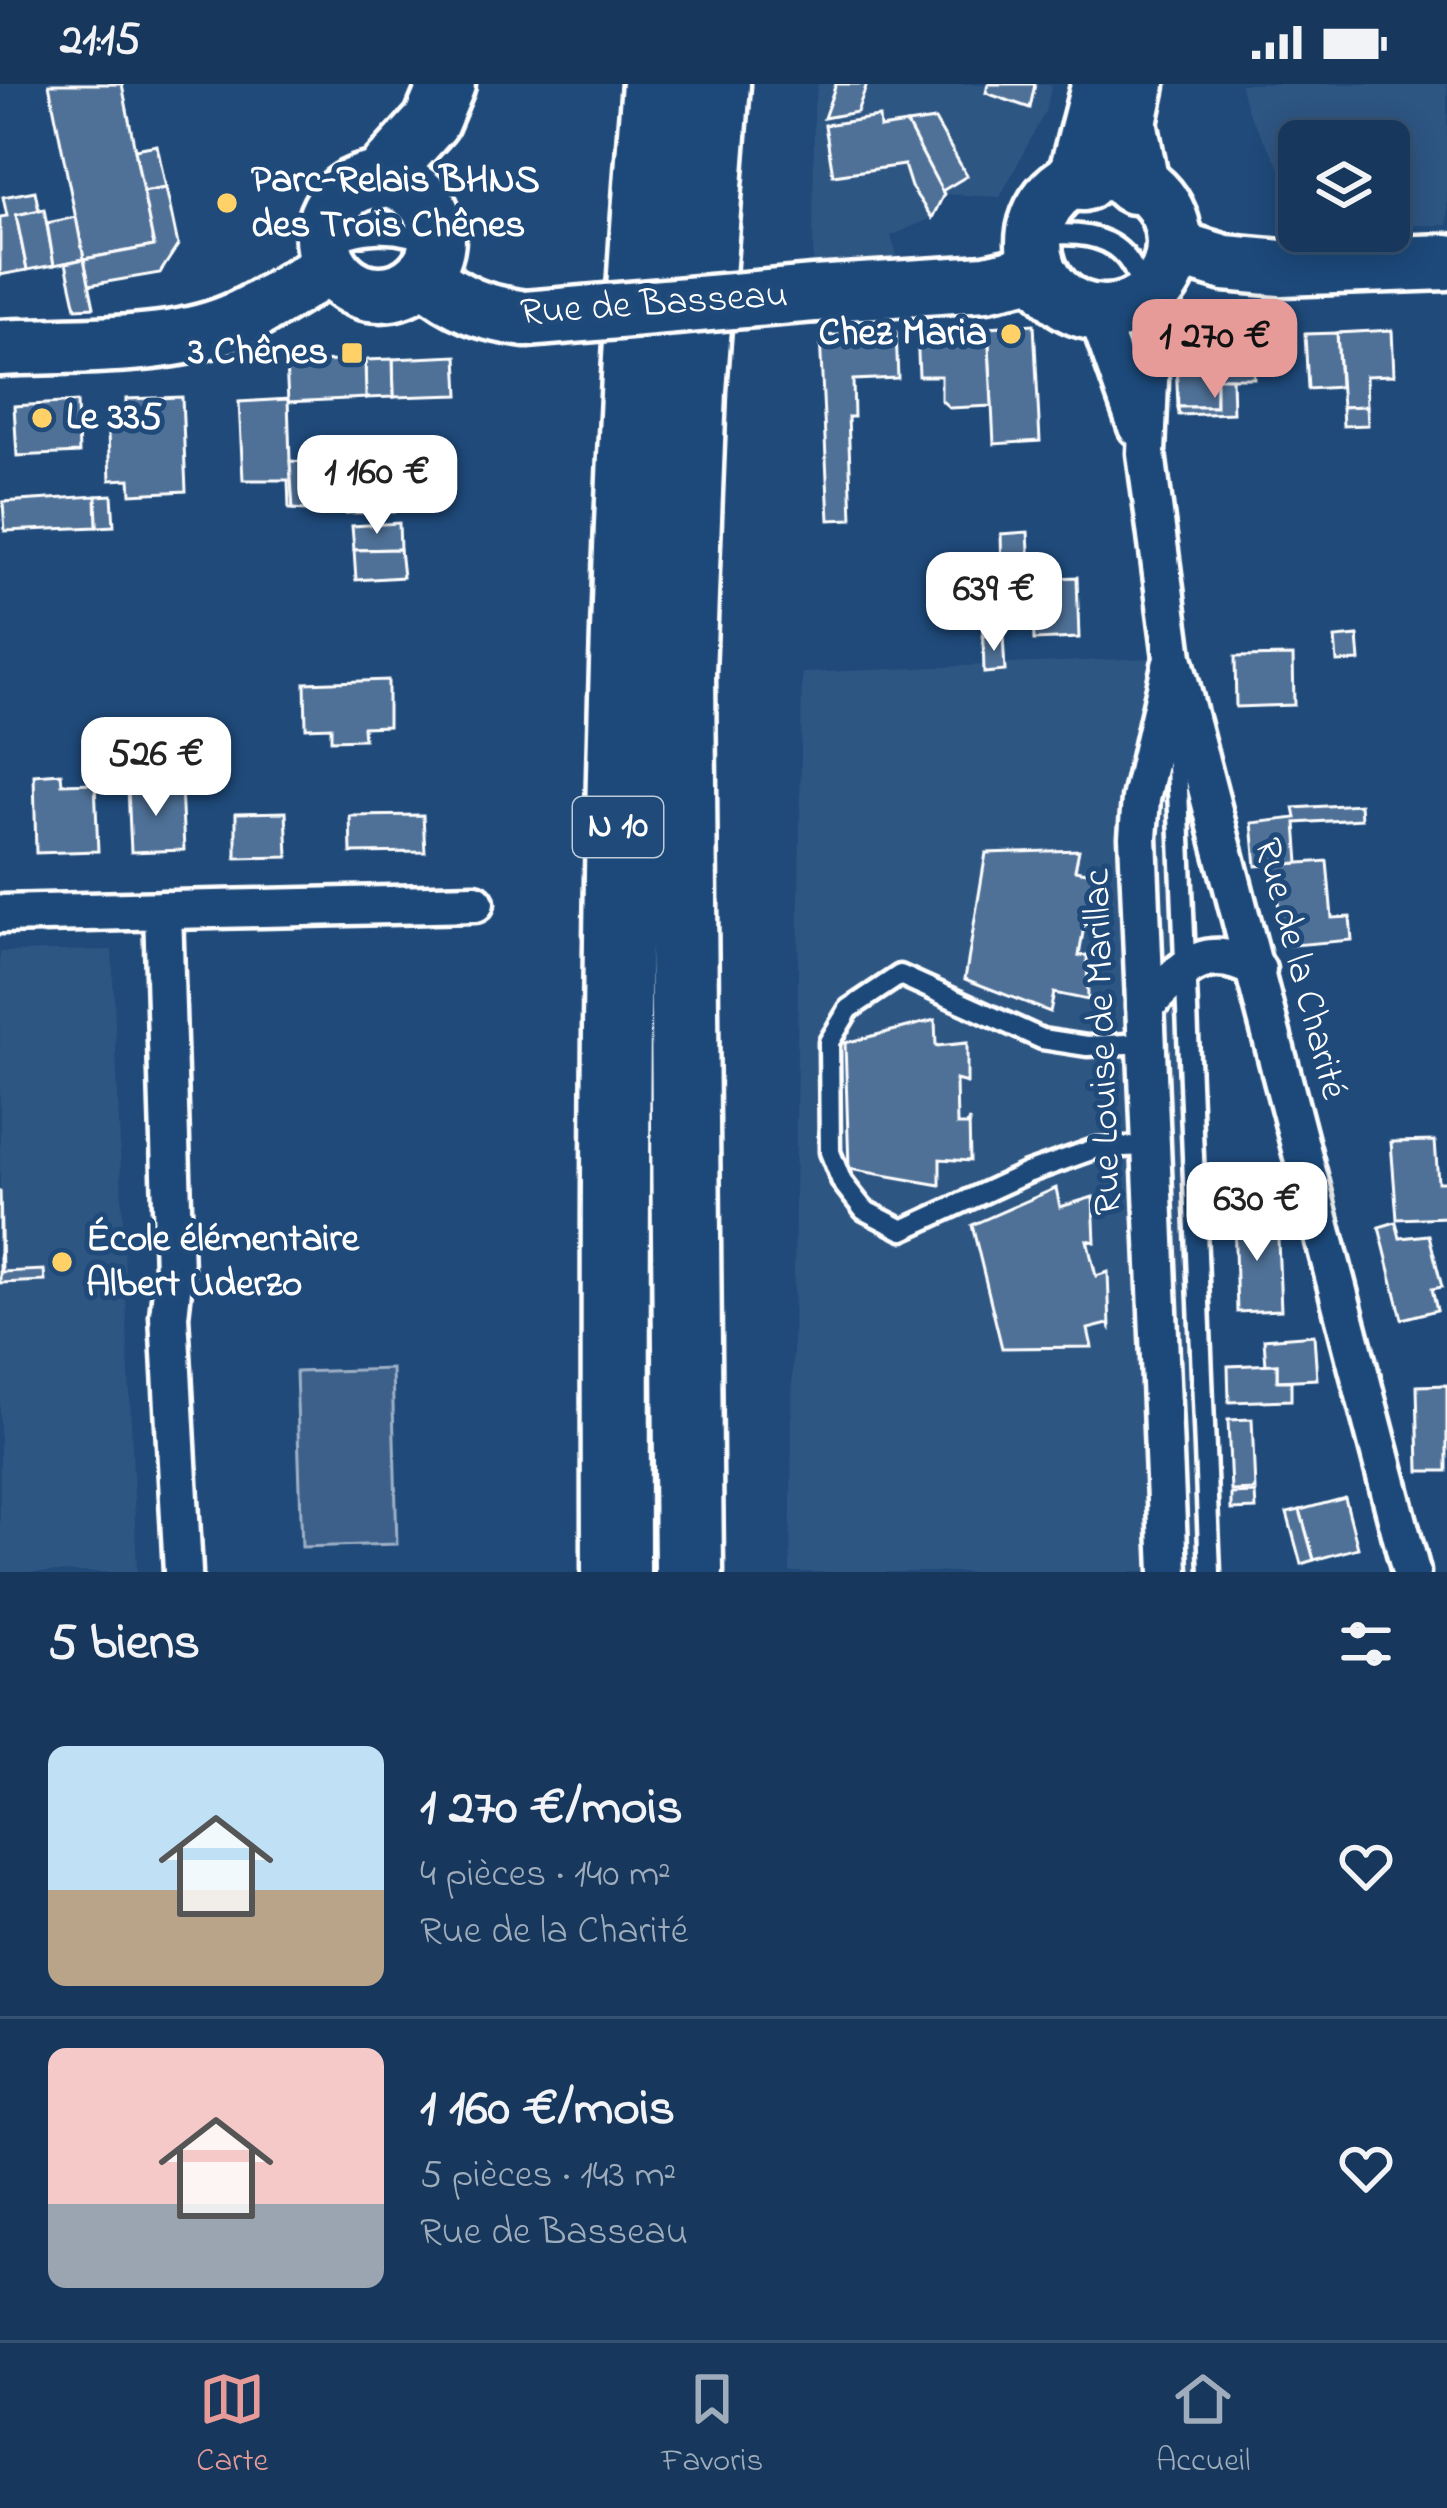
<!DOCTYPE html>
<html lang="fr">
<head>
<meta charset="utf-8">
<style>
	body { margin:0; font-family:"Indie Flower",sans-serif; background:#244365; color:#f1f3f6; height:100vh; display:flex; flex-direction:column; font-size:45px; white-space:nowrap }
	* { box-sizing:border-box; margin:0 }
	p { font-size:39px; color:#9eacbb }
	.icon { flex:none; width:66px; height:66px; fill:none; stroke:currentColor; stroke-width:2; stroke-linecap:round; stroke-linejoin:round }
	.map { position:relative; height:1488px; overflow:hidden }
	.details { display:flex; flex-direction:column; background:#17385c; flex:1 }
	.details>* { flex:none }
	.fabs { position:absolute; left:1278px; top:36px; display:grid; gap:24px }
	.fabs a { display:grid; place-items:center; width:132px; height:132px; border-radius:18px; background:#17385c; box-shadow:0 6px 30px #0003,0 0 0 3px #365272; font-size:60px }
	.price { position:absolute; translate:-50% -102px; padding:0 27px; border-radius:24px; background:#fff; color:#222; font-size:39px; line-height:78px; filter:drop-shadow(0 3px 6px #0008) }
	.price::after { content:''; position:absolute; left:50%; top:72px; width:36px; height:27px; margin-left:-18px; background:inherit; clip-path:polygon(0 0,100% 0,50% 100%) }
	.price.on { background:#e69b98; color:#111 }
	ul { padding:0; list-style:none }
	li { display:flex; align-items:center; gap:36px; height:300px; padding:0 48px }
	li+li { border-top:3px solid #365272 }
	li span { display:grid; place-items:center; flex:none; width:336px; height:240px; border-radius:18px; color:#555 }
	li>.icon { margin-inline-start:auto }
	span .icon { width:144px; height:144px; fill:#fffc; stroke-width:1 }
	li b { font-size:51px }
	h2 { display:flex; justify-content:space-between; align-items:center; height:144px; padding:0 48px; font-size:51px }
	.status { display:flex; justify-content:space-between; align-items:center; height:84px; padding:0 60px; background:#17385c; direction:ltr }
	.status svg { height:33px; fill:currentColor }
	.tabs { display:flex; justify-content:space-around; align-items:center; height:168px; border-top:3px solid #365272; background:#17385c; font-size:33px; color:#9eacbb }
	.tabs a { display:grid; justify-items:center; gap:6px }
	.tabs .on { color:#e69b98 }
	.map>svg:first-child { display:block }
	.built { fill:#2e5683 }
	.green { fill:#3c618b; stroke:#9eb0c5; stroke-width:3 }
	.building { fill:#507197; stroke:#fff; stroke-width:3 }
	.lines { fill:none; stroke-linecap:round; stroke-linejoin:round }
	.lane-casing { stroke:#fff; stroke-width:27 }
	.street-casing { stroke:#fff; stroke-width:45 }
	.secondary-casing { stroke:#fff; stroke-width:63 }
	.highway-casing { stroke:#fff; stroke-width:75 }
	.lane { stroke:#1f4a7a; stroke-width:18 }
	.street { stroke:#1f4a7a; stroke-width:36 }
	.secondary { stroke:#1f4a7a; stroke-width:54 }
	.highway { stroke:#1f4a7a; stroke-width:66 }
	.secondary-bridge-casing { stroke:#fff; stroke-width:63; stroke-linecap:butt }
	.secondary-bridge { stroke:#1f4a7a; stroke-width:54 }
	.poi-dot { fill:#ffd166; stroke:#1f4a7a; stroke-width:4.5 }
	.labels { text-anchor:middle; dominant-baseline:central; stroke-width:10; stroke-linejoin:round; paint-order:stroke }
	.shield { fill:#1f4a7a; stroke:#bcc9d7; stroke-width:3 }
	.shield-label { font-size:36px; font-weight:bold; fill:#fff }
	.poi-label { font-size:39px; font-weight:bold; fill:#fff; stroke:#1f4a7a; text-anchor:start }
	.street-label { font-size:39px; fill:#fff; stroke:#1f4a7a }
</style>
</head>
<body>
<div class="status"><b>21:15</b><svg viewBox="0 0 49 12"><path d="M0 12V9h3v3zM5 12V6h3v6zM10 12V3h3v9zM15 12V0h3v12zM26 1h20v11H26zM47 4h2v5h-2z"/></svg></div>
<div class="map">
<svg width="1447" height="1488" viewBox="0 0 1447 1488">
	<rect width="100%" height="100%" fill="#1f4a7a"/>
	<filter id="ink" filterUnits="userSpaceOnUse"><feTurbulence type="fractalNoise" baseFrequency=".00833" numOctaves="2"/><feDisplacementMap in="SourceGraphic" scale="24" xChannelSelector="R" yChannelSelector="G"/><feConvolveMatrix kernelMatrix="1 2 1 2 8 2 1 2 1" color-interpolation-filters="sRGB"/></filter>
	<g filter="url(#ink)">
		<g class="built">
			<path d="M 818,0 L 1052,0 L 1045,28 L 1000,113 L 944,110 L 932,134 L 891,152 L 898,174 L 813,182 L 814,22 Z"/>
			<path d="M 1240,0 L 1447,0 L 1447,141 L 1389,141 L 1389,57 L 1299,57 L 1299,117 L 1248,28 Z"/>
			<path d="M 1173,573 L 1223,1488 L 790,1488 L 802,589 Z"/>
			<path d="M 112,866 L 137,1488 L 0,1488 L 0,868 Z"/>
		</g>
		<path class="green" d="M 392,1285 L 397,1460 L 302,1463 L 296,1288 Z"/>
		<g class="building">
			<path d="M 49,0 L 122,0 L 154,162 L 84,175 Z"/>
			<path d="M 836,0 L 867,0 L 857,28 L 824,34 Z"/>
			<path d="M 988,0 L 1035,0 L 1030,24 L 986,9 Z"/>
			<path d="M 879,33 L 880,44 L 907,40 L 944,110 L 932,134 L 911,103 L 904,81 L 833,91 L 825,41 Z"/>
			<path d="M 935,36 L 967,92 L 942,107 L 907,40 Z"/>
			<path d="M 157,61 L 166,104 L 143,108 L 135,65 Z"/>
			<path d="M 166,104 L 178,161 L 160,189 L 89,201 L 84,175 L 154,162 L 143,108 Z"/>
			<path d="M 35,107 L 39,127 L 16,131 L 27,186 L 0,191 L 0,133 L 7,132 L 3,113 Z"/>
			<path d="M 44,125 L 54,181 L 27,186 L 16,131 Z"/>
			<path d="M 76,133 L 84,175 L 54,181 L 47,139 Z"/>
			<path d="M 84,175 L 94,223 L 76,224 L 66,179 Z"/>
			<path d="M 1034,240 L 1040,357 L 994,360 L 988,243 Z"/>
			<path d="M 988,243 L 992,322 L 950,324 L 941,316 L 941,292 L 919,292 L 917,247 Z"/>
			<path d="M 1251,244 L 1254,294 L 1216,294 L 1216,323 L 1178,323 L 1175,252 L 1215,252 L 1215,245 Z"/>
			<path d="M 1392,246 L 1394,291 L 1366,292 L 1367,322 L 1342,323 L 1337,249 Z"/>
			<path d="M 896,248 L 898,294 L 853,296 L 854,333 L 848,333 L 852,435 L 829,436 L 820,252 Z"/>
			<path d="M 1337,249 L 1340,303 L 1308,305 L 1305,250 Z"/>
			<path d="M 457,272 L 459,311 L 394,313 L 393,275 Z"/>
			<path d="M 393,275 L 394,313 L 366,314 L 365,276 Z"/>
			<path d="M 365,276 L 366,314 L 288,318 L 286,279 Z"/>
			<path d="M 1216,294 L 1232,294 L 1233,329 L 1179,331 L 1178,323 L 1216,323 Z"/>
			<path d="M 182,313 L 186,407 L 131,410 L 130,395 L 110,396 L 107,326 L 126,325 L 126,315 Z"/>
			<path d="M 288,315 L 290,377 L 293,425 L 289,425 L 288,396 L 243,396 L 239,318 Z"/>
			<path d="M 77,318 L 79,369 L 17,372 L 14,322 Z"/>
			<path d="M 1367,322 L 1368,341 L 1343,342 L 1342,323 Z"/>
			<path d="M 290,377 L 347,381 L 346,429 L 293,425 Z"/>
			<path d="M 347,381 L 396,385 L 394,428 L 346,429 Z"/>
			<path d="M 112,411 L 114,442 L 97,443 L 96,412 Z"/>
			<path d="M 96,412 L 97,443 L 5,447 L 3,418 Z"/>
			<path d="M 399,439 L 400,465 L 354,466 L 352,442 Z"/>
			<path d="M 1028,448 L 1030,485 L 1002,486 L 1001,450 Z"/>
			<path d="M 400,465 L 403,493 L 356,496 L 354,466 Z"/>
			<path d="M 1077,493 L 1079,554 L 1034,556 L 1032,495 Z"/>
			<path d="M 1002,525 L 1003,551 L 983,552 L 982,526 Z"/>
			<path d="M 1003,551 L 1005,587 L 984,589 L 983,552 Z"/>
			<path d="M 1358,552 L 1360,577 L 1337,578 L 1335,554 Z"/>
			<path d="M 1293,572 L 1294,621 L 1236,623 L 1235,573 Z"/>
			<path d="M 388,596 L 388,642 L 363,643 L 364,655 L 331,656 L 331,643 L 306,644 L 305,599 Z"/>
			<path d="M 61,689 L 62,700 L 95,699 L 98,767 L 36,769 L 34,691 Z"/>
			<path d="M 181,703 L 184,766 L 131,768 L 128,704 Z"/>
			<path d="M 1360,720 L 1361,735 L 1296,739 L 1299,779 L 1256,782 L 1252,739 L 1296,734 L 1294,724 Z"/>
			<path d="M 286,728 L 288,773 L 236,774 L 236,729 Z"/>
			<path d="M 423,731 L 425,768 L 351,769 L 350,732 Z"/>
			<path d="M 1079,766 L 1075,786 L 1094,789 L 1096,786 L 1098,841 L 1085,836 L 1079,872 L 1087,871 L 1088,916 L 1054,909 L 1050,928 L 965,895 L 986,769 Z"/>
			<path d="M 1327,777 L 1332,834 L 1350,833 L 1352,856 L 1283,862 L 1274,781 Z"/>
			<path d="M 935,936 L 936,962 L 967,959 L 967,999 L 956,996 L 957,1041 L 967,1041 L 969,1036 L 970,1077 L 940,1075 L 940,1101 L 849,1085 L 845,959 Z"/>
			<path d="M 1435,1057 L 1438,1098 L 1447,1098 L 1447,1133 L 1397,1135 L 1391,1058 Z"/>
			<path d="M 1056,1104 L 1060,1123 L 1093,1113 L 1095,1158 L 1087,1156 L 1096,1192 L 1108,1188 L 1110,1243 L 1108,1240 L 1088,1245 L 1092,1263 L 1002,1264 L 972,1141 Z"/>
			<path d="M 0,1106 L 2,1188 L 44,1186 L 45,1197 L 0,1199 Z"/>
			<path d="M 1277,1132 L 1281,1226 L 1237,1228 L 1234,1133 Z"/>
			<path d="M 1396,1138 L 1400,1154 L 1429,1151 L 1442,1203 L 1432,1205 L 1437,1226 L 1402,1235 L 1379,1143 Z"/>
			<path d="M 1314,1251 L 1317,1295 L 1277,1297 L 1277,1280 L 1266,1281 L 1264,1255 Z"/>
			<path d="M 1277,1280 L 1277,1297 L 1291,1297 L 1291,1316 L 1229,1318 L 1228,1282 Z"/>
			<path d="M 1447,1301 L 1447,1387 L 1419,1387 L 1417,1302 Z"/>
			<path d="M 1252,1335 L 1255,1406 L 1231,1407 L 1228,1336 Z"/>
			<path d="M 1255,1409 L 1256,1425 L 1231,1426 L 1231,1410 Z"/>
			<path d="M 1345,1414 L 1358,1464 L 1314,1476 L 1300,1426 Z"/>
			<path d="M 1300,1426 L 1314,1476 L 1301,1480 L 1287,1429 Z"/>
		</g>
		<g class="lines">
			<g class="lane-casing">
				<g id="lane">
					<path d="M 1033,153 C 1091,144 1134,154 1144,218"/>
					<path d="M 323,166 C 357,144 401,143 436,163"/>
					<path d="M 1175,632 L 1210,1488"/>
					<path d="M 1147,959 L 1087,962 L 1042,955 L 900,891 L 849,925 L 829,958 L 830,1068 L 842,1098 L 864,1126 L 903,1146 L 1027,1089 L 1097,1064 L 1150,1062"/>
				</g>
			</g>
			<g class="street-casing">
				<g id="street">
					<path d="M 1144,218 L 1150,273 L 1146,369 L 1173,573 L 1411,1488"/>
					<path d="M 1097,230 L 1137,343"/>
					<path d="M 163,826 L 174,1188 L 169,1232 L 183,1488"/>
					<path d="M 0,830 L 475,819"/>
					<path d="M 1145,922 C 1182,886 1203,856 1257,886"/>
					<path d="M 1169,1488 L 1138,753 L 1141,715 L 1171,582"/>
				</g>
			</g>
			<g class="secondary-casing">
				<g id="secondary">
					<circle cx="1104" cy="159" r="70"/>
					<path d="M 379,95 L 431,38 L 447,0"/>
					<circle cx="380" cy="153" r="57"/>
					<path d="M 1175,164 L 1225,179 L 1281,184 L 1447,178"/>
					<path d="M 423,192 C 458,220 481,229 526,235"/>
					<path d="M 814,210 L 986,199 L 1039,187"/>
					<path d="M 0,264 C 71,260 166,266 232,238 C 266,224 298,200 330,183"/>
				</g>
			</g>
			<g class="highway-casing">
				<g id="highway">
					<path d="M 1131,0 L 1123,38 L 1134,96"/>
					<path d="M 1082,93 L 1106,0"/>
					<path d="M 616,1488 C 615,991 614,496 656,0"/>
					<path d="M 689,1488 L 681,589 L 692,306 L 716,0"/>
				</g>
			</g>
			<use href="#lane" class="lane"/>
			<use href="#street" class="street"/>
			<use href="#secondary" class="secondary"/>
			<use href="#highway" class="highway"/>
			<g class="secondary-bridge-casing">
				<path id="secondary-bridge" d="M 526,235 L 814,210"/>
			</g>
			<use href="#secondary-bridge" class="secondary-bridge"/>
		</g>
	</g>
	<g class="poi-dot">
		<circle cx="227" cy="119" r="12"/>
		<circle cx="1011" cy="250" r="12"/>
		<rect x="340" y="257" width="24" height="24" rx="6"/>
		<circle cx="42" cy="334" r="12"/>
		<circle cx="62" cy="1178" r="12"/>
	</g>
	<g class="labels">
		<rect class="shield" x="573" y="713" width="90" height="60" rx="9"/>
		<g class="shield-label">
			<text x="618" y="743">N 10</text>
		</g>
		<g class="poi-label">
			<text x="251" y="97">Parc-Relais BHNS<tspan x="251" dy="45">des Trois Chênes</tspan></text>
			<text x="987" y="250" text-anchor="end">Chez Maria</text>
			<text x="328" y="269" text-anchor="end">3 Chênes</text>
			<text x="66" y="334">Le 335</text>
			<text x="86" y="1156">École élémentaire<tspan x="86" dy="45">Albert Uderzo</tspan></text>
		</g>
		<g class="street-label">
			<text transform="translate(654 221) rotate(-4)">Rue de Basseau</text>
			<text transform="translate(1299 885) rotate(75)">Rue de la Charité</text>
			<text transform="translate(1104 958) rotate(-92)">Rue Louise de Marillac</text>
		</g>
	</g>
</svg>
<div class="fabs">
<a><svg class="icon" aria-label="layers" viewBox="0 0 24 24"><path d="M12 4l9 5-9 5-9-5zM3 14l9 5 9-5"/></svg></a>
</div>
<b class="price on" style="left:1215px;top:317px">1 270 €</b>
<b class="price" style="left:377px;top:453px">1 160 €</b>
<b class="price" style="left:994px;top:570px">639 €</b>
<b class="price" style="left:156px;top:735px">526 €</b>
<b class="price" style="left:1257px;top:1180px">630 €</b>
</div>
<section class="details">
<h2>5 biens<svg class="icon" aria-label="filters" viewBox="0 0 24 24"><path d="M4 7h16M4 17h16"/><circle cx="9" cy="7" r="2"/><circle cx="15" cy="17" r="2"/></svg></h2>
<ul>
<li><span style="background:linear-gradient(#bfe0f5 60%,#b9a48a 0)"><svg class="icon" aria-label="home" viewBox="0 0 24 24"><path d="M3 11l9-7 9 7M6 9v11h12V9"/></svg></span><div><b>1 270 €/mois</b><p>4 pièces · 140 m²</p><p>Rue de la Charité</p></div><svg class="icon" aria-label="heart" viewBox="0 0 24 24"><path d="M12 20l-8-8c-3-5 5-10 8-4 3-6 11-1 8 4z"/></svg></li>
<li><span style="background:linear-gradient(#f6c9c9 65%,#9aa5b1 0)"><svg class="icon" aria-label="home" viewBox="0 0 24 24"><path d="M3 11l9-7 9 7M6 9v11h12V9"/></svg></span><div><b>1 160 €/mois</b><p>5 pièces · 143 m²</p><p>Rue de Basseau</p></div><svg class="icon" aria-label="heart" viewBox="0 0 24 24"><path d="M12 20l-8-8c-3-5 5-10 8-4 3-6 11-1 8 4z"/></svg></li>
</ul>
</section>
<nav class="tabs">
<a class="on"><svg class="icon" aria-label="map" viewBox="0 0 24 24"><path d="M3 6l6-2 6 2 6-2v14l-6 2-6-2-6 2zM9 4v14M15 6v14"/></svg>Carte</a>
<a><svg class="icon" aria-label="saved" viewBox="0 0 24 24"><path d="M7 4h10v16l-5-4-5 4z"/></svg>Favoris</a>
<a><svg class="icon" aria-label="home" viewBox="0 0 24 24"><path d="M3 11l9-7 9 7M6 9v11h12V9"/></svg>Accueil</a>
</nav>
</body>
</html>
